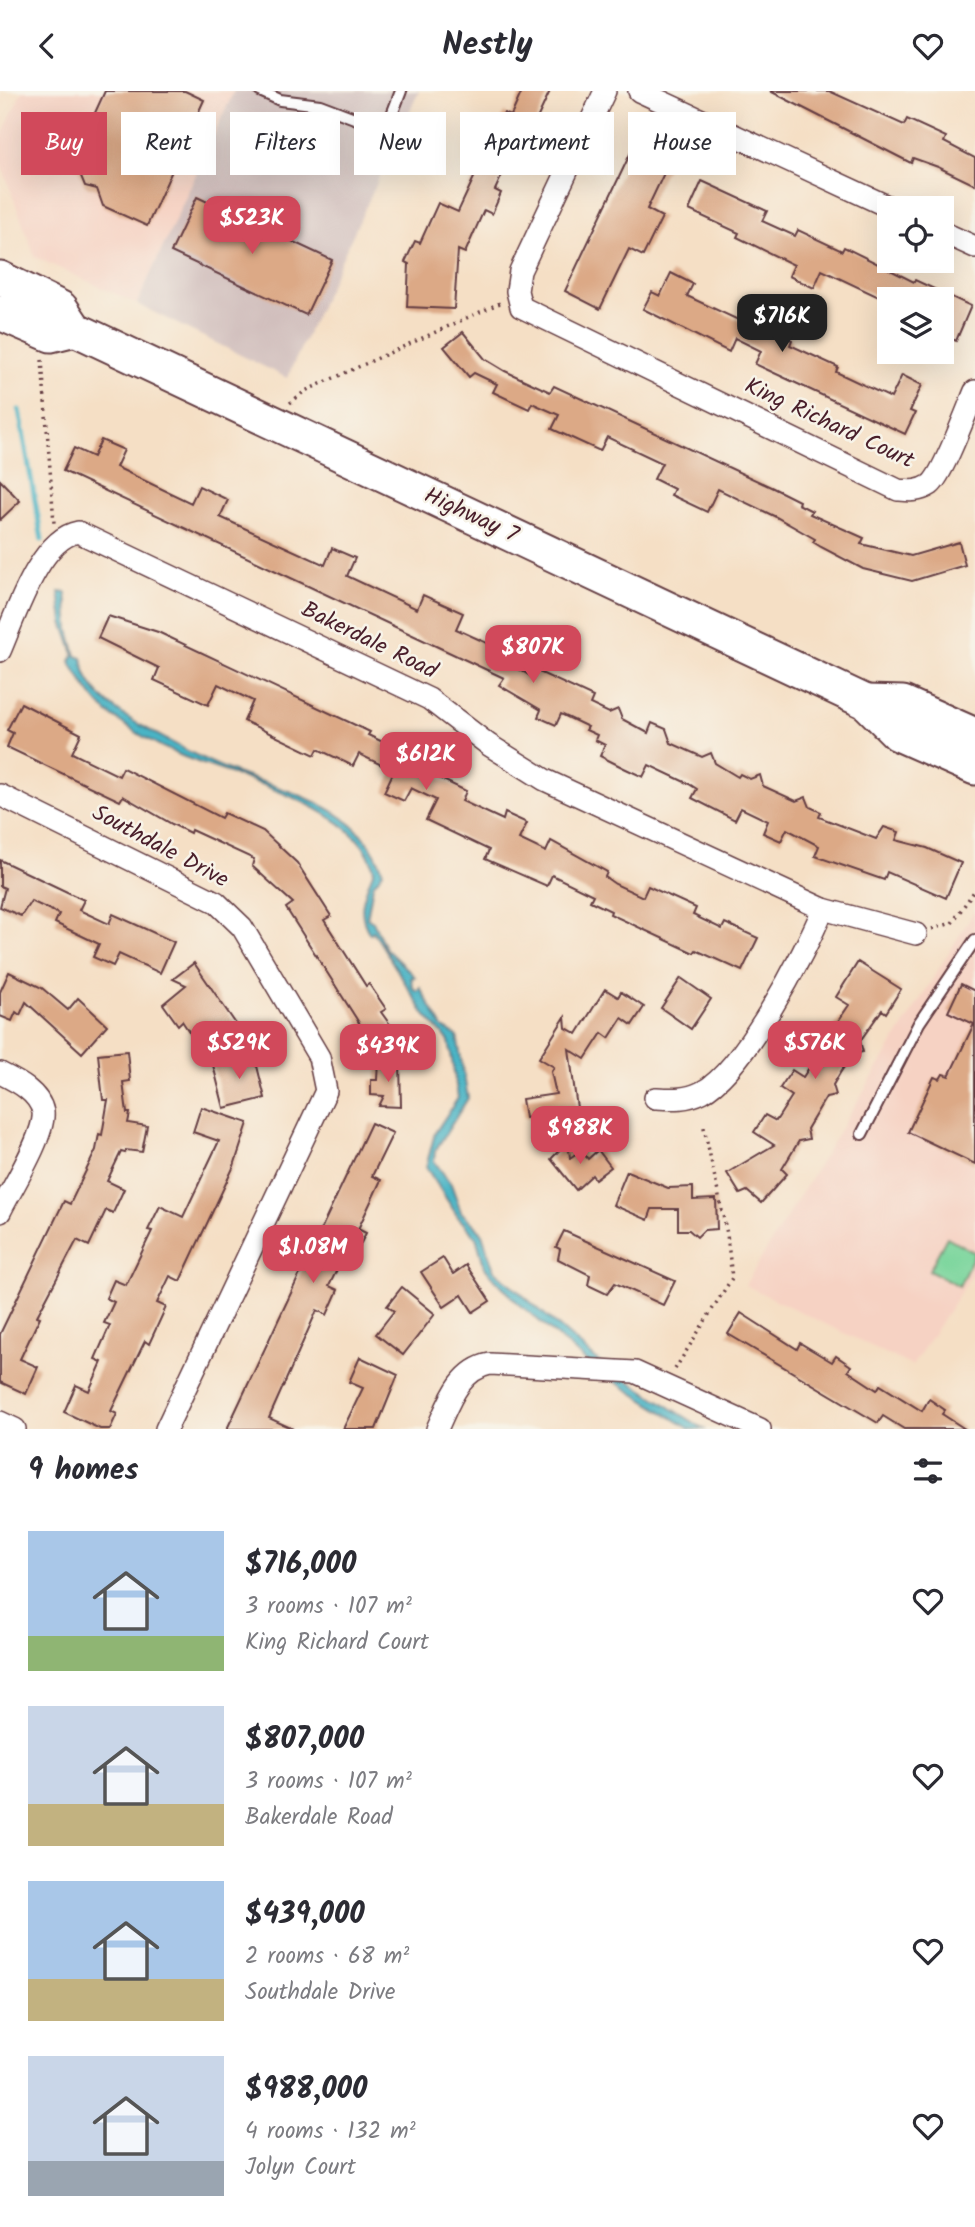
<!DOCTYPE html>
<html lang="en">
<head>
<meta charset="utf-8">
<style>
	body { margin:0; font-family:Kalam,sans-serif; background:#f2f2f3; color:#2b2b33; height:100vh; display:flex; flex-direction:column; font-size:26px; white-space:nowrap }
	* { box-sizing:border-box; margin:0 }
	p { font-size:23px; color:#7c7c81 }
	.icon { flex:none; width:38px; height:38px; fill:none; stroke:currentColor; stroke-width:2; stroke-linecap:round; stroke-linejoin:round }
	.map { position:relative; height:1338px; overflow:hidden }
	.side { display:flex; flex-direction:column; background:#fff; flex:1 }
	.side>* { flex:none }
	.banner { position:absolute; left:21px; top:21px; width:934px; height:63px; display:flex; gap:14px }
	.buttons { position:absolute; left:877px; top:105px; display:grid; gap:14px }
	.buttons a { display:grid; place-items:center; width:77px; height:77px; border-radius:0px; background:#fff; box-shadow:0 7px 28px #0002; font-size:35px }
	.price { position:absolute; translate:-50% -60px; padding:0 16px; border-radius:14px; background:#d1495b; color:#fff; font-size:23px; line-height:46px; filter:drop-shadow(0 2px 4px #0008) }
	.price::after { content:''; position:absolute; left:50%; top:42px; width:21px; height:16px; margin-left:-10px; background:inherit; clip-path:polygon(0 0,100% 0,50% 100%) }
	.price.selected { background:#222; color:#fff }
	ul { padding:0; list-style:none }
	li { display:flex; align-items:center; gap:21px; height:175px; padding:0 28px }
	li span { display:grid; place-items:center; flex:none; width:196px; height:140px; border-radius:0px; color:#555 }
	li>.icon { margin-inline-start:auto }
	span .icon { width:84px; height:84px; fill:#fffc; stroke-width:1 }
	li b { font-size:30px }
	h2 { display:flex; justify-content:space-between; align-items:center; height:84px; padding:0 28px; font-size:30px }
	.pill { padding:0 24px; border-radius:0px; background:#fff; box-shadow:0 7px 28px #0002; font-size:24px; line-height:63px }
	.pill.selected { background:#d1495b; color:#fff }
	header { display:flex; justify-content:space-between; align-items:center; height:91px; padding:0 28px; background:#fff; font-size:32px; font-weight:600 }
	.map>svg:first-child { display:block }
	.built { fill:#f6d2c3 }
	.industrial { fill:#d1bfbd }
	.green { fill:#7ad59c; stroke:#627a64; stroke-width:2 }
	.water { fill:#48b4c5; stroke:#496a78; stroke-width:2 }
	.lines { fill:none; stroke-linecap:round; stroke-linejoin:round }
	.stream { stroke:#48b4c5; stroke-width:5 }
	.building { fill:#dca986 }
	.service-casing { stroke:#643c42; stroke-width:14 }
	.minor-casing { stroke:#643c42; stroke-width:24 }
	.primary-casing { stroke:#643c42; stroke-width:37 }
	.path { stroke:#643c42; stroke-width:3.5; stroke-dasharray:2 5; stroke-linecap:butt }
	.service { stroke:#fff; stroke-width:10 }
	.minor { stroke:#fff; stroke-width:21 }
	.primary { stroke:#fff; stroke-width:33 }
	.labels { text-anchor:middle; dominant-baseline:central; stroke-width:5; stroke-linejoin:round; paint-order:stroke }
	.street-label { font-size:23px; fill:#4a1f2b; stroke:#f7f3e8 }
</style>
</head>
<body>
<header><svg class="icon" aria-label="back" viewBox="0 0 24 24"><path d="M15 5l-7 7 7 7"/></svg>Nestly<svg class="icon" aria-label="heart" viewBox="0 0 24 24"><path d="M12 20l-8-8c-3-5 5-10 8-4 3-6 11-1 8 4z"/></svg></header>
<div class="map">
<svg width="975" height="1338" viewBox="0 0 975 1338">
	<rect width="100%" height="100%" fill="#f7f3e8"/>
	<filter id="ink" filterUnits="userSpaceOnUse"><feTurbulence type="fractalNoise" baseFrequency=".0143" numOctaves="2"/><feDisplacementMap in="SourceGraphic" scale="14" xChannelSelector="R" yChannelSelector="G"/><feConvolveMatrix kernelMatrix="1 2 1 2 8 2 1 2 1" color-interpolation-filters="sRGB"/></filter>
	<filter id="wash" filterUnits="userSpaceOnUse"><feTurbulence type="fractalNoise" baseFrequency=".00686" numOctaves="4" result="noise"/><feDisplacementMap in="SourceGraphic" scale="28" xChannelSelector="R" yChannelSelector="G"/><feGaussianBlur stdDeviation="1.57" result="paint"/><feColorMatrix in="noise" values="0 0 0 0 0 0 0 0 0 0 0 0 0 0 0 0 0 1.4 0 .05"/><feComposite in="paint" operator="in"/></filter>
	<g filter="url(#wash)">
		<rect width="100%" height="100%" fill="#f5dfc5"/>
		<g class="built">
			<path d="M 22,0 L 234,0 L 137,213 L 35,166 L 0,70 L 0,49 Z"/>
			<path d="M 975,819 L 975,1179 L 912,1275 L 745,1194 Z"/>
		</g>
		<path class="industrial" d="M 234,0 L 419,0 L 287,287 L 137,213 Z"/>
		<path class="green" d="M 947,1146 L 975,1162 L 959,1195 L 929,1179 Z"/>
		<path class="water" d="M 59,501 L 66,502 L 69,538 L 76,565 L 82,567 C 87,600 111,617 138,633 C 171,651 203,670 239,683 C 295,703 362,717 383,781 L 373,794 L 367,827 L 373,830 L 385,857 L 415,886 L 411,887 L 413,897 L 417,900 L 420,897 L 443,937 L 457,945 L 468,1007 L 435,1060 L 434,1070 L 451,1093 L 461,1121 L 481,1140 L 494,1179 L 599,1271 L 704,1338 L 690,1338 L 595,1278 L 516,1210 L 485,1177 L 476,1146 L 458,1126 L 426,1076 L 435,1042 L 458,1007 L 449,950 L 425,924 L 373,840 L 370,843 C 355,821 365,801 374,779 C 362,716 235,687 182,665 C 158,655 129,638 108,622 C 92,609 80,587 70,570 L 74,563 L 63,531 Z"/>
		<g class="lines">
			<path class="stream" d="M 19,319 L 42,449"/>
		</g>
		<g id="blocks">
			<g class="building">
				<path d="M 105,0 L 185,0 L 204,9 L 147,135 L 103,115 L 97,98 L 85,95 L 78,78 L 71,74 Z"/>
				<path d="M 522,0 L 550,0 L 514,77 L 507,73 L 495,99 L 501,102 L 492,123 L 484,119 L 465,162 L 458,159 L 454,218 L 407,216 L 409,173 L 405,171 L 415,150 L 420,152 L 438,112 L 458,121 L 504,22 L 511,25 Z"/>
				<path d="M 770,0 L 829,0 L 904,34 L 907,28 L 946,46 L 944,51 L 975,67 L 975,94 L 938,76 L 913,67 L 911,72 Z"/>
				<path d="M 640,42 L 675,59 L 647,118 L 662,126 L 643,165 L 629,158 L 600,218 L 565,200 Z"/>
				<path d="M 702,90 L 767,120 L 762,130 L 795,145 L 798,139 L 842,160 L 844,156 L 914,191 L 915,189 L 971,215 L 956,250 L 942,243 L 942,208 L 883,208 L 822,179 L 814,197 L 789,185 L 794,174 L 737,146 L 739,142 L 689,119 Z"/>
				<path d="M 197,106 L 332,169 L 306,224 L 171,161 Z"/>
				<path d="M 671,182 L 693,193 L 687,205 L 751,235 L 761,213 L 787,226 L 779,243 L 792,249 L 790,254 L 838,276 L 836,281 L 891,307 L 902,284 L 922,294 L 910,320 L 915,322 L 905,343 L 755,273 L 761,260 L 735,247 L 729,261 L 643,218 L 652,201 L 660,205 Z"/>
				<path d="M 463,241 L 485,268 L 505,280 L 550,301 L 554,295 L 773,397 L 799,410 L 798,413 L 812,420 L 810,423 L 864,447 L 861,453 L 911,465 L 959,451 L 965,474 L 912,490 L 863,478 L 821,456 L 813,451 L 815,448 L 776,426 L 718,398 L 707,421 L 671,404 L 674,398 L 654,388 L 662,372 L 607,346 L 600,360 L 552,338 L 559,324 L 532,312 L 529,318 L 493,301 L 497,293 L 474,282 L 469,286 L 444,256 Z"/>
				<path d="M 101,349 L 124,359 L 116,376 L 191,412 L 199,395 L 228,409 L 220,426 L 325,474 L 332,457 L 355,467 L 347,485 L 417,518 L 423,504 L 463,522 L 456,538 L 500,558 L 497,565 L 534,587 L 537,580 L 593,606 L 590,613 L 609,622 L 618,618 L 622,628 L 648,642 L 652,632 L 666,638 L 671,652 L 702,666 L 711,662 L 715,672 L 738,686 L 740,683 L 750,688 L 760,684 L 763,695 L 796,710 L 806,706 L 810,716 L 821,721 L 819,726 L 876,748 L 884,736 L 899,741 L 896,749 L 927,757 L 961,772 L 946,807 L 887,781 L 884,789 L 815,765 L 819,755 L 787,738 L 781,750 L 763,742 L 768,730 L 741,717 L 735,729 L 692,707 L 697,698 L 689,693 L 649,674 L 643,686 L 624,677 L 600,665 L 605,654 L 595,649 L 597,644 L 586,639 L 588,636 L 561,623 L 556,634 L 538,626 L 541,619 L 499,594 L 504,587 L 63,380 L 74,357 L 93,366 Z"/>
				<path d="M 0,389 L 20,410 L 0,429 Z"/>
				<path d="M 108,525 L 158,541 L 370,641 L 368,644 L 423,670 L 420,678 L 466,700 L 462,710 L 503,729 L 505,722 L 527,732 L 519,748 L 546,761 L 551,750 L 607,781 L 605,786 L 615,793 L 643,806 L 648,795 L 696,817 L 693,824 L 722,838 L 725,832 L 758,847 L 742,880 L 696,859 L 694,862 L 610,823 L 611,820 L 590,810 L 593,804 L 552,784 L 547,795 L 485,768 L 489,759 L 426,729 L 436,709 L 411,697 L 404,710 L 384,701 L 394,680 L 359,663 L 353,675 L 318,658 L 315,664 L 244,630 L 253,610 L 218,593 L 208,614 L 154,589 L 159,577 L 98,547 Z"/>
				<path d="M 21,612 L 81,643 L 72,662 L 119,685 L 123,677 L 221,727 L 224,722 L 263,740 L 297,772 L 331,825 L 324,829 L 366,895 L 369,893 L 386,918 L 381,921 L 391,935 L 370,949 L 286,817 L 293,812 L 252,775 L 254,768 L 191,739 L 190,742 L 172,733 L 123,705 L 120,710 L 7,656 L 13,642 L 7,639 Z"/>
				<path d="M 0,769 L 84,809 L 79,819 L 109,833 L 113,823 L 174,851 L 160,882 L 119,863 L 113,875 L 93,866 L 99,853 L 55,832 L 59,823 L 31,810 L 21,825 L 0,816 L 5,797 L 0,795 Z"/>
				<path d="M 858,871 L 901,898 L 886,922 L 882,919 L 860,950 L 863,961 L 853,963 L 840,982 L 833,994 L 836,1004 L 826,1006 L 807,1038 L 809,1048 L 799,1050 L 782,1078 L 787,1083 L 761,1112 L 747,1100 L 740,1103 L 727,1082 L 774,1054 L 754,1041 L 765,1024 L 776,1030 L 792,1005 L 780,997 L 792,979 L 803,986 L 819,961 L 807,954 L 820,935 L 830,942 L 849,914 L 836,906 Z"/>
				<path d="M 194,872 L 236,933 L 202,960 L 182,930 L 178,934 L 163,913 L 186,894 L 173,888 Z"/>
				<path d="M 9,881 L 42,897 L 68,919 L 78,907 L 107,934 L 82,962 L 26,911 L 20,924 L 16,921 L 12,930 L 0,925 L 0,901 Z"/>
				<path d="M 681,887 L 711,908 L 691,938 L 661,917 Z"/>
				<path d="M 961,893 L 975,900 L 975,1073 L 908,1041 L 934,986 L 940,988 L 943,983 L 949,985 L 974,933 L 948,921 Z"/>
				<path d="M 605,898 L 618,906 L 621,901 L 644,916 L 632,934 L 622,927 L 609,947 L 602,942 L 585,968 L 569,958 L 577,1017 L 563,1018 L 566,1042 L 538,1047 L 534,1026 L 525,1027 L 522,1008 L 556,1003 L 551,981 L 554,976 L 539,967 L 565,926 L 566,937 L 577,943 Z"/>
				<path d="M 127,960 L 130,990 L 123,991 L 127,1022 L 130,1022 L 128,1032 L 147,1035 L 142,1061 L 126,1059 L 125,1062 L 121,1061 L 107,1090 L 124,1098 L 113,1122 L 106,1119 L 89,1155 L 77,1149 L 37,1225 L 40,1226 L 20,1268 L 38,1276 L 26,1303 L 0,1291 L 0,1243 L 64,1110 L 70,1113 L 96,1059 L 99,1043 L 102,1044 L 108,1009 L 103,1009 L 98,963 Z"/>
				<path d="M 254,963 L 265,1007 L 224,1017 L 213,974 Z"/>
				<path d="M 378,970 L 400,970 L 401,1016 L 379,1015 L 384,1005 L 371,1004 L 371,989 L 377,989 Z"/>
				<path d="M 201,1016 L 248,1032 L 234,1075 L 180,1190 L 170,1185 L 157,1212 L 166,1216 L 149,1253 L 145,1250 L 111,1320 L 117,1323 L 110,1338 L 100,1338 L 64,1321 L 76,1294 L 89,1300 L 102,1271 L 95,1268 L 110,1234 L 104,1232 L 114,1211 L 106,1207 L 114,1189 L 126,1194 L 152,1140 L 148,1139 L 160,1115 L 183,1126 L 219,1050 L 193,1041 Z"/>
				<path d="M 371,1032 L 393,1042 L 372,1085 L 381,1089 L 358,1138 L 366,1142 L 354,1166 L 345,1162 L 329,1195 L 338,1199 L 327,1224 L 317,1219 L 269,1327 L 293,1338 L 227,1338 Z"/>
				<path d="M 568,1050 L 570,1067 L 581,1059 L 588,1068 L 598,1059 L 611,1076 L 595,1088 L 592,1084 L 576,1099 L 551,1068 Z"/>
				<path d="M 627,1080 L 668,1097 L 693,1096 L 693,1109 L 716,1108 L 717,1138 L 704,1139 L 697,1146 L 689,1139 L 678,1139 L 678,1118 L 652,1118 L 648,1129 L 613,1114 Z"/>
				<path d="M 564,1140 L 675,1190 L 663,1214 L 615,1192 L 607,1203 L 588,1194 L 590,1184 L 558,1168 L 560,1158 L 556,1156 Z"/>
				<path d="M 443,1167 L 453,1183 L 466,1174 L 490,1210 L 473,1221 L 462,1204 L 444,1216 L 421,1181 Z"/>
				<path d="M 402,1196 L 435,1223 L 403,1264 L 376,1243 L 394,1220 L 387,1215 Z"/>
				<path d="M 741,1222 L 797,1258 L 800,1252 L 832,1271 L 836,1265 L 851,1275 L 848,1280 L 877,1299 L 880,1294 L 922,1320 L 929,1308 L 945,1319 L 942,1323 L 965,1338 L 904,1338 L 883,1325 L 878,1332 L 728,1243 Z"/>
				<path d="M 360,1266 L 398,1284 L 376,1338 L 343,1338 L 363,1297 L 349,1291 Z"/>
			</g>
		</g>
	</g>
	<g filter="url(#ink)">
		<use href="#blocks" fill-opacity="0" stroke="#643c42" stroke-width="2"/>
		<g class="lines">
			<g class="service-casing">
				<g id="service">
					<path d="M 260,0 L 280,9 L 320,14 L 386,39 L 401,0"/>
					<path d="M 862,1043 L 919,932 L 975,849"/>
				</g>
			</g>
			<g class="minor-casing">
				<g id="minor">
					<path d="M 605,0 L 520,180 L 517,200 L 521,216 L 898,399 C 911,400 919,401 930,394 C 943,384 967,319 975,300"/>
					<path d="M 639,0 L 891,117"/>
					<path d="M 942,141 L 975,156"/>
					<path d="M 0,560 C 15,526 39,448 78,441 L 429,608 L 489,654 L 545,689 L 823,818 L 916,843"/>
					<path d="M 0,704 L 216,811 L 242,836 L 319,966 L 326,1000 L 166,1338"/>
					<path d="M 0,982 C 16,990 39,1001 43,1021 C 46,1043 10,1100 0,1121"/>
					<path d="M 655,1007 C 673,1008 686,1009 702,1001 C 743,980 805,862 823,818"/>
					<path d="M 0,1331 L 15,1338"/>
					<path d="M 437,1338 C 449,1312 459,1279 490,1273 L 635,1281 L 760,1338"/>
				</g>
			</g>
			<g class="primary-casing">
				<g id="primary">
					<path d="M 0,187 L 61,217 L 75,238 L 866,611 L 898,643 L 975,677"/>
					<path d="M 0,222 L 51,244 L 75,238"/>
					<path d="M 866,611 L 903,612 L 975,644"/>
				</g>
			</g>
			<g class="path">
				<path d="M 42,269 L 54,432"/>
				<path d="M 290,312 L 305,300 L 500,212"/>
				<path d="M 932,838 L 952,832 L 975,799"/>
				<path d="M 675,1278 L 732,1187 L 727,1143 L 703,1032"/>
			</g>
			<use href="#service" class="service"/>
			<use href="#minor" class="minor"/>
			<use href="#primary" class="primary"/>
		</g>
	</g>
	<g class="labels">
		<g class="street-label">
			<text transform="translate(829 333) rotate(25)">King Richard Court</text>
			<text transform="translate(471 425) rotate(25)">Highway 7</text>
			<text transform="translate(369 550) rotate(26)">Bakerdale Road</text>
			<text transform="translate(160 756) rotate(28)">Southdale Drive</text>
		</g>
	</g>
</svg>
<div class="buttons">
<a><svg class="icon" aria-label="locate" viewBox="0 0 24 24"><circle cx="12" cy="12" r="6"/><path d="M12 2v4M12 18v4M2 12h4M18 12h4"/></svg></a>
<a><svg class="icon" aria-label="layers" viewBox="0 0 24 24"><path d="M12 4l9 5-9 5-9-5zM3 14l9 5 9-5"/></svg></a>
</div>
<b class="price" style="left:252px;top:165px">$523K</b>
<b class="price selected" style="left:782px;top:263px">$716K</b>
<b class="price" style="left:533px;top:594px">$807K</b>
<b class="price" style="left:426px;top:701px">$612K</b>
<b class="price" style="left:239px;top:990px">$529K</b>
<b class="price" style="left:815px;top:990px">$576K</b>
<b class="price" style="left:388px;top:993px">$439K</b>
<b class="price" style="left:580px;top:1075px">$988K</b>
<b class="price" style="left:313px;top:1194px">$1.08M</b>
<div class="banner">
<a class="pill selected">Buy</a>
<a class="pill">Rent</a>
<a class="pill">Filters</a>
<a class="pill">New</a>
<a class="pill">Apartment</a>
<a class="pill">House</a>
</div>
</div>
<section class="side">
<h2>9 homes<svg class="icon" aria-label="filters" viewBox="0 0 24 24"><path d="M4 7h16M4 17h16"/><circle cx="9" cy="7" r="2"/><circle cx="15" cy="17" r="2"/></svg></h2>
<ul>
<li><span style="background:linear-gradient(#a9c7e8 75%,#8fb573 0)"><svg class="icon" aria-label="home" viewBox="0 0 24 24"><path d="M3 11l9-7 9 7M6 9v11h12V9"/></svg></span><div><b>$716,000</b><p>3 rooms · 107 m²</p><p>King Richard Court</p></div><svg class="icon" aria-label="heart" viewBox="0 0 24 24"><path d="M12 20l-8-8c-3-5 5-10 8-4 3-6 11-1 8 4z"/></svg></li>
<li><span style="background:linear-gradient(#c9d6e8 70%,#c2b280 0)"><svg class="icon" aria-label="home" viewBox="0 0 24 24"><path d="M3 11l9-7 9 7M6 9v11h12V9"/></svg></span><div><b>$807,000</b><p>3 rooms · 107 m²</p><p>Bakerdale Road</p></div><svg class="icon" aria-label="heart" viewBox="0 0 24 24"><path d="M12 20l-8-8c-3-5 5-10 8-4 3-6 11-1 8 4z"/></svg></li>
<li><span style="background:linear-gradient(#a9c7e8 70%,#c2b280 0)"><svg class="icon" aria-label="home" viewBox="0 0 24 24"><path d="M3 11l9-7 9 7M6 9v11h12V9"/></svg></span><div><b>$439,000</b><p>2 rooms · 68 m²</p><p>Southdale Drive</p></div><svg class="icon" aria-label="heart" viewBox="0 0 24 24"><path d="M12 20l-8-8c-3-5 5-10 8-4 3-6 11-1 8 4z"/></svg></li>
<li><span style="background:linear-gradient(#c9d6e8 75%,#9aa5b1 0)"><svg class="icon" aria-label="home" viewBox="0 0 24 24"><path d="M3 11l9-7 9 7M6 9v11h12V9"/></svg></span><div><b>$988,000</b><p>4 rooms · 132 m²</p><p>Jolyn Court</p></div><svg class="icon" aria-label="heart" viewBox="0 0 24 24"><path d="M12 20l-8-8c-3-5 5-10 8-4 3-6 11-1 8 4z"/></svg></li>
</ul>
</section>
</body>
</html>
